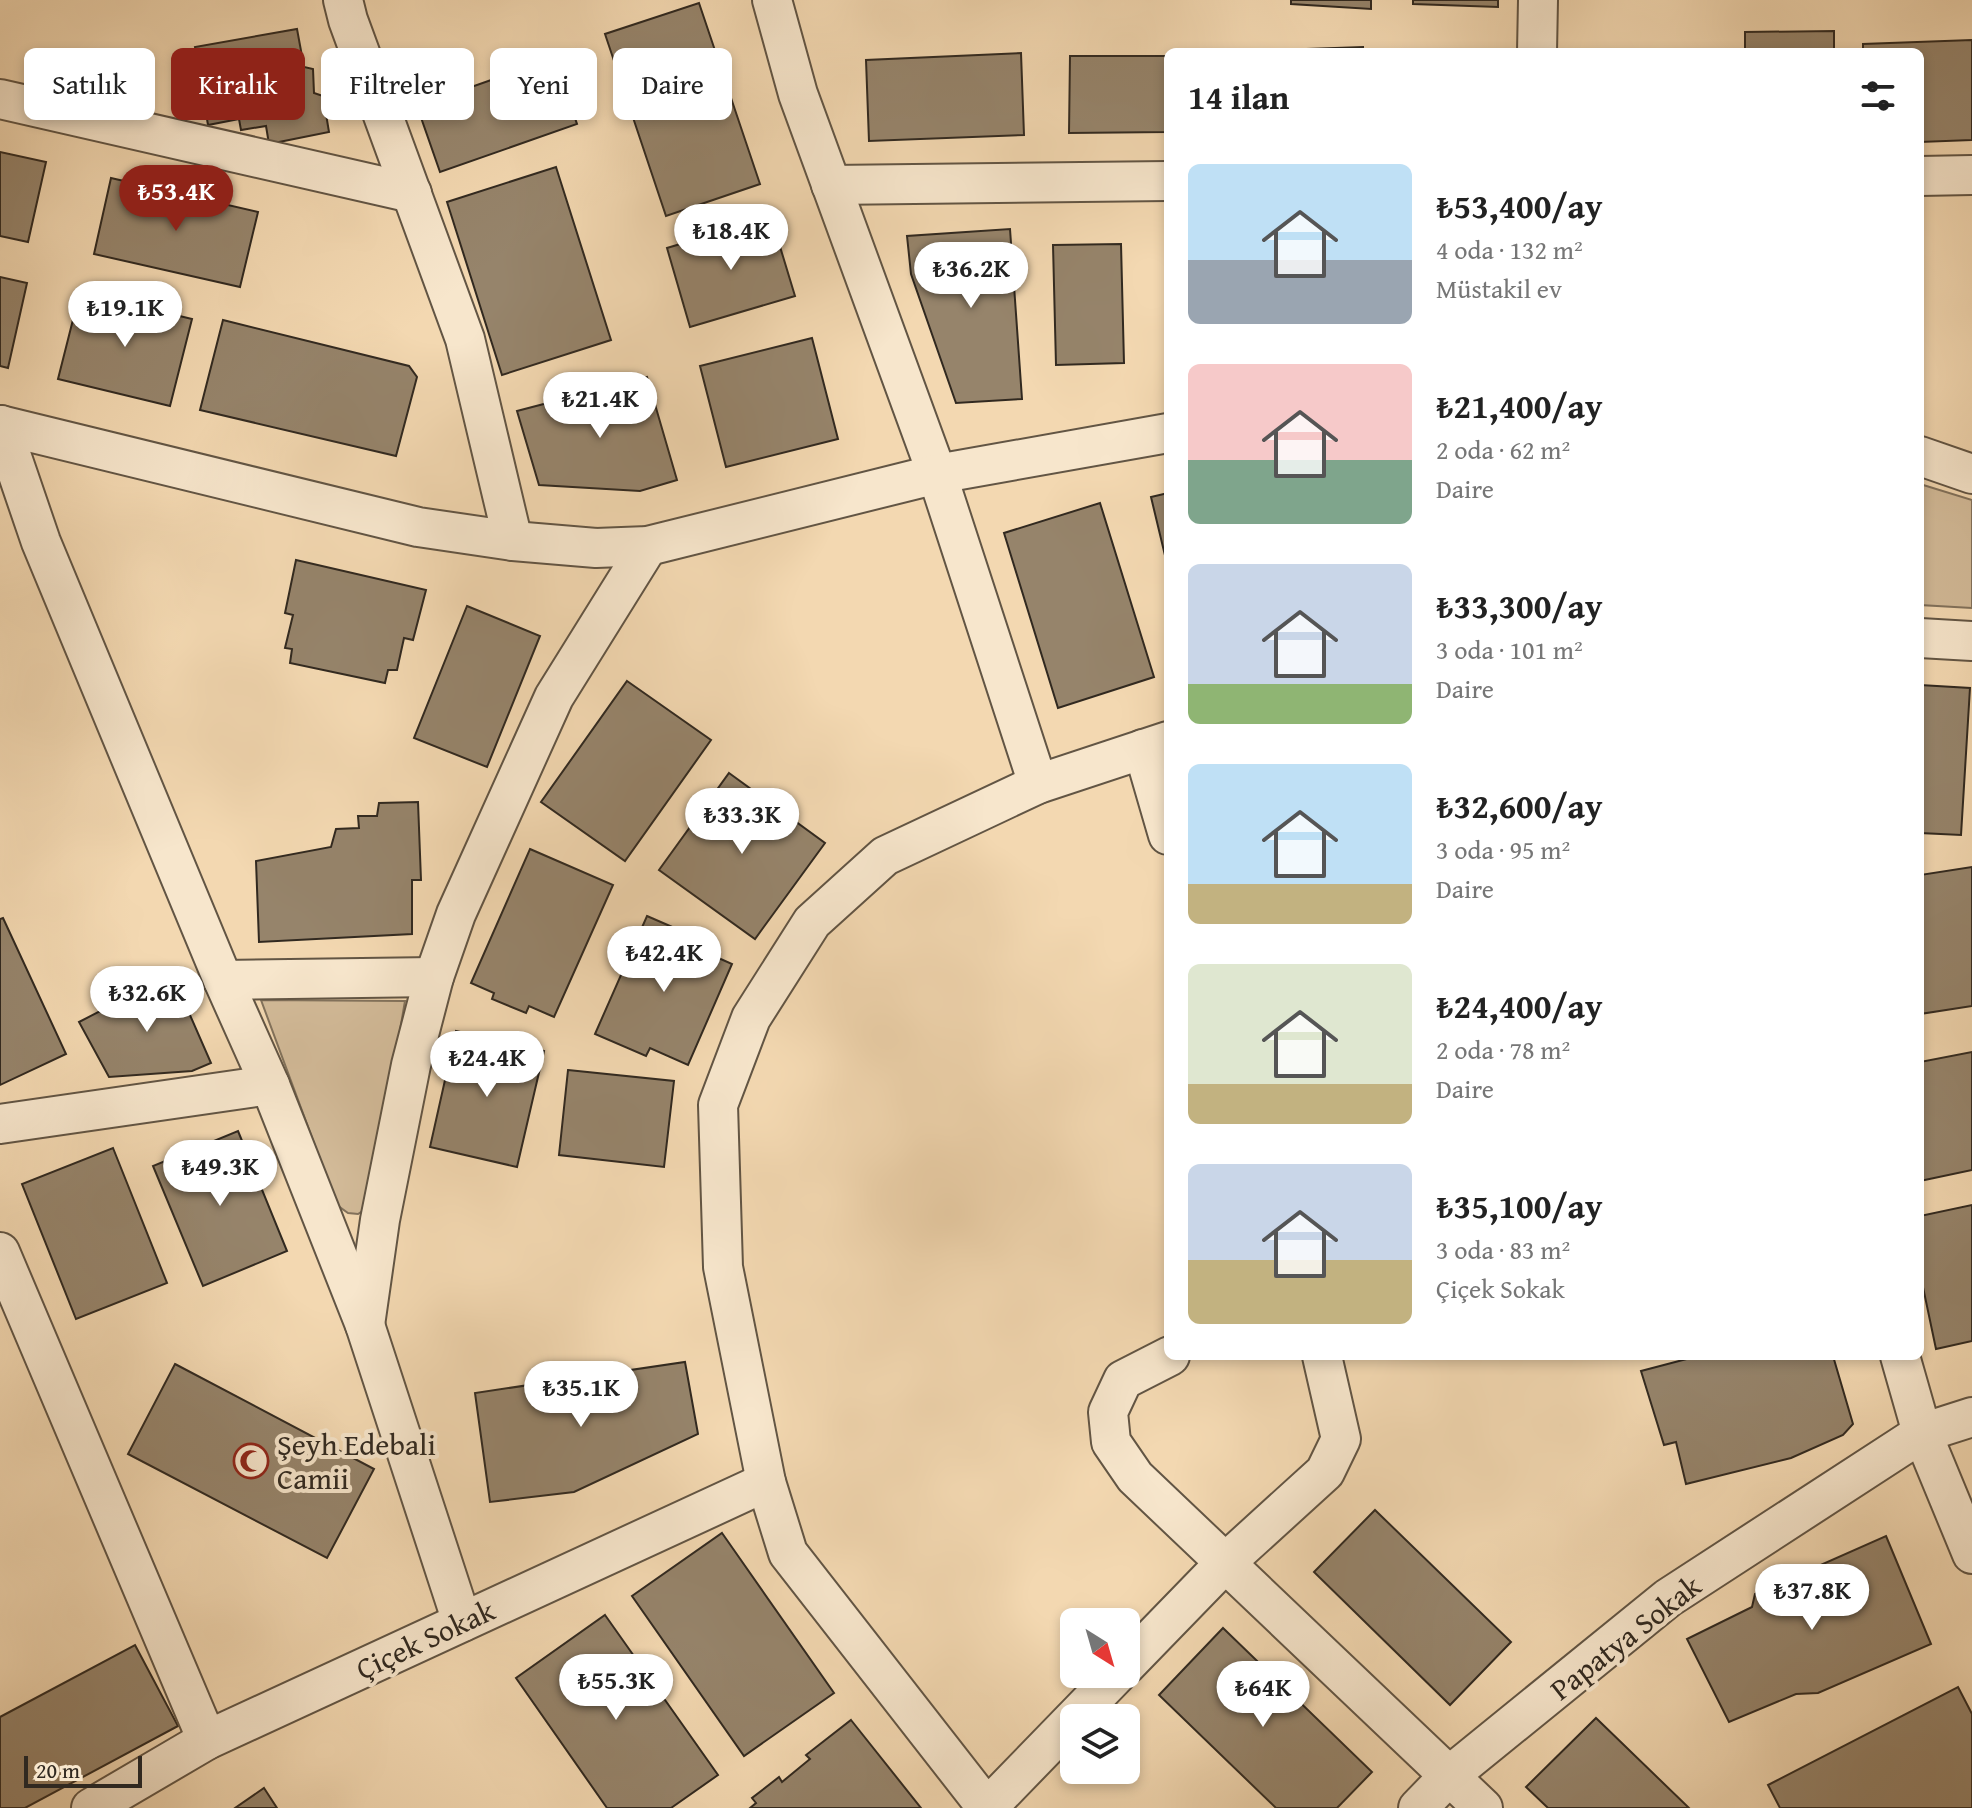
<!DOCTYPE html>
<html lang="tr">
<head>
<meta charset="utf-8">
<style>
	body { margin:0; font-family:"Gentium Book Plus",serif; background:#f2f2f2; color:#222; height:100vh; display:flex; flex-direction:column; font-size:30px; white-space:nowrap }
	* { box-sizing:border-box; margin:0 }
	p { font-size:26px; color:#767676 }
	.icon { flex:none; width:44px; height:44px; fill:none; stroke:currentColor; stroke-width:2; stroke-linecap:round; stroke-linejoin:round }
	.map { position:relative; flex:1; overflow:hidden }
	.details { position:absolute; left:1164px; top:48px; width:760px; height:1312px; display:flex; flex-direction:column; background:#fff; border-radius:12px; box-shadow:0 4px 12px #0003 }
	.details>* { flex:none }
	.top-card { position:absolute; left:24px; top:48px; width:760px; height:72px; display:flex; gap:16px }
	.needle { width:52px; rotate:143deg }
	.fabs { position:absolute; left:1060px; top:1608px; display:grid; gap:16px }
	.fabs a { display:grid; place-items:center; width:80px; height:80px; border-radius:12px; background:#fff; box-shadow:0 4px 12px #0003; font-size:40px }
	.scale { position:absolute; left:24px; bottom:20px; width:118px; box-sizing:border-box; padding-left:8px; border:4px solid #312920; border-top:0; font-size:22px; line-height:28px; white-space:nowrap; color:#312920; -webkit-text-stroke:6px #f7e6cc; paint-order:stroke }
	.price { position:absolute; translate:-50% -68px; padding:0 18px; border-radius:28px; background:#fff; color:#222; font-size:26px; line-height:52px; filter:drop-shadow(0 2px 4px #0008) }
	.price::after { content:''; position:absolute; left:50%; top:48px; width:24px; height:18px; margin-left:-12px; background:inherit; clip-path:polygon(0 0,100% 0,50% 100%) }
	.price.current { background:#8f2418; color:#fff }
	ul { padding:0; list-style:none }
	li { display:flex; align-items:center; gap:24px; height:200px; padding:0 24px }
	li span { display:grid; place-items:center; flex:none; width:224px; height:160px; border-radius:12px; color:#555 }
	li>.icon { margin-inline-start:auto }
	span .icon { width:96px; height:96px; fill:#fffc; stroke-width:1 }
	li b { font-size:34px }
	h2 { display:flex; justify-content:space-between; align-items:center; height:96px; padding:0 24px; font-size:34px }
	.tag { padding:0 28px; border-radius:12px; background:#fff; box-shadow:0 4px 12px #0003; font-size:28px; line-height:72px }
	.tag.current { background:#8f2418; color:#fff }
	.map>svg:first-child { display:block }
	.green { fill:#d2ba98; stroke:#82725c; stroke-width:2 }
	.building { fill:#96846b; stroke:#312920; stroke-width:2 }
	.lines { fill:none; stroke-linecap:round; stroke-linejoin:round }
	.street-casing { stroke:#625544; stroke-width:42 }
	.street { stroke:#f7e6cc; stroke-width:38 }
	.labels { text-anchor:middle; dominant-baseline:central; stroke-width:8; stroke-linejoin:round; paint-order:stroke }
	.poi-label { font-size:30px; fill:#312920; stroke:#f7e6cc; text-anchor:start }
	.street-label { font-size:30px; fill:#312920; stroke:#f7e6cc }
</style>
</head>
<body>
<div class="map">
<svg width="1972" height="1808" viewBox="0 0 1972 1808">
	<rect width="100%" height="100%" fill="#f3d8b1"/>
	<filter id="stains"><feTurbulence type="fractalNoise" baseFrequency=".0025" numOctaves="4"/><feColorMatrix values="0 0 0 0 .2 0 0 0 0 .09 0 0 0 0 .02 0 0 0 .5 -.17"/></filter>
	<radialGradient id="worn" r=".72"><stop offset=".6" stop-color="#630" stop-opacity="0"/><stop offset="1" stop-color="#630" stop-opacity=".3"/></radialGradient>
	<g class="green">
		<path d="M 1920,484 L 1972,500 L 1972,608 L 1920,605 Z"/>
		<path d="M 261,1000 L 405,1001 L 370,1206 L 358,1214 L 348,1213 L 337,1205 Z"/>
	</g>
	<g class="building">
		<path d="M 1291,0 L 1371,0 L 1371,9 L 1291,4 Z"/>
		<path d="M 1413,0 L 1498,0 L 1498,7 L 1413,4 Z"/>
		<path d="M 699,3 L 760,184 L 666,216 L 605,34 Z"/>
		<path d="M 297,29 L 304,67 L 313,69 L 314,93 L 323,96 L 329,132 L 269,144 L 266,126 L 241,130 L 239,119 L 208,125 L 195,47 Z"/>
		<path d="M 1834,31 L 1834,52 L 1745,52 L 1745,32 Z"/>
		<path d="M 1972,40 L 1972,140 L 1920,142 L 1920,52 L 1863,52 L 1863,44 Z"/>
		<path d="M 1363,47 L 1363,52 L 1244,52 L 1244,51 Z"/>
		<path d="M 1021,53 L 1024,135 L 869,141 L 866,60 Z"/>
		<path d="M 1070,56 L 1168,56 L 1168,132 L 1069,133 Z"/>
		<path d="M 554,58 L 577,124 L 440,172 L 417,106 Z"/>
		<path d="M 0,152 L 46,162 L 28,242 L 0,236 Z"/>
		<path d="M 556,167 L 611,340 L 502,375 L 447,202 Z"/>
		<path d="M 111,178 L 258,212 L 240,287 L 94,254 Z"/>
		<path d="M 771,217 L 795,296 L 690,327 L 667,248 Z"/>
		<path d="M 1010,229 L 1022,399 L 956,403 L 911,274 L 907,236 Z"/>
		<path d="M 1121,244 L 1124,363 L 1056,365 L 1053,245 Z"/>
		<path d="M 0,277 L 27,283 L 8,368 L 0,366 Z"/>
		<path d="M 80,292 L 192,319 L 170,406 L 58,379 Z"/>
		<path d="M 223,320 L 409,366 L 417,377 L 396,456 L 200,410 Z"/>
		<path d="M 812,338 L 838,439 L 726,467 L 700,366 Z"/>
		<path d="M 647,377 L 677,480 L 640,491 L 539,485 L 517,411 Z"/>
		<path d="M 1168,493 L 1168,568 L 1151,497 Z"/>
		<path d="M 1100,503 L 1154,677 L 1058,708 L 1004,533 Z"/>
		<path d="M 296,560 L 426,590 L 413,640 L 404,638 L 397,670 L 388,670 L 385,683 L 290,663 L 292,649 L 285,648 L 293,615 L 285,613 Z"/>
		<path d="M 467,606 L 540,636 L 487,767 L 414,738 Z"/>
		<path d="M 627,681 L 711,740 L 625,861 L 541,802 Z"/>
		<path d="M 1920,685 L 1970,688 L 1961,835 L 1920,833 Z"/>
		<path d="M 729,773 L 825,843 L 755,939 L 659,870 Z"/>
		<path d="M 418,802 L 421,880 L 412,880 L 412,934 L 259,942 L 256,861 L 331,847 L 336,829 L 359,828 L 358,816 L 377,816 L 379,803 Z"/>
		<path d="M 530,849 L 613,885 L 554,1017 L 529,1006 L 526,1013 L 492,999 L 494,993 L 471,983 Z"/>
		<path d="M 1972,867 L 1972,1006 L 1920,1014 L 1920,875 Z"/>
		<path d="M 647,916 L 700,939 L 696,948 L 732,964 L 688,1065 L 650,1048 L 646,1056 L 595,1034 Z"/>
		<path d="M 3,918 L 66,1054 L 0,1085 L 0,919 Z"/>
		<path d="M 172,974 L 211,1063 L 192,1071 L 109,1077 L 79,1022 Z"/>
		<path d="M 456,1031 L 544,1051 L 517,1167 L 430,1147 Z"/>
		<path d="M 1972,1052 L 1972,1170 L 1920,1181 L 1920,1062 Z"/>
		<path d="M 568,1070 L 674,1081 L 664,1167 L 559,1155 Z"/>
		<path d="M 238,1131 L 287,1251 L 203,1286 L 153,1166 Z"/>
		<path d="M 113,1148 L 167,1283 L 76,1319 L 22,1184 Z"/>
		<path d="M 1972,1205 L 1972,1341 L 1936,1349 L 1920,1273 L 1920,1216 Z"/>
		<path d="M 1698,1356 L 1833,1356 L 1853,1424 L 1843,1435 L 1791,1458 L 1686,1484 L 1676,1442 L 1664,1445 L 1641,1371 Z"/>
		<path d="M 685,1362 L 698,1434 L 574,1492 L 490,1502 L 475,1393 Z"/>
		<path d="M 175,1364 L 374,1469 L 327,1558 L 128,1454 Z"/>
		<path d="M 1375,1510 L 1511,1642 L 1450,1705 L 1314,1572 Z"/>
		<path d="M 722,1533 L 834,1693 L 744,1756 L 632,1596 Z"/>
		<path d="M 1886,1536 L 1931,1644 L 1818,1693 L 1796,1694 L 1729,1722 L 1687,1639 L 1752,1607 L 1755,1594 Z"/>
		<path d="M 605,1615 L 718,1775 L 671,1808 L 607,1808 L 516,1678 Z"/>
		<path d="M 1223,1628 L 1372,1772 L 1337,1808 L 1276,1808 L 1159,1695 Z"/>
		<path d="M 135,1645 L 178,1726 L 25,1808 L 0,1808 L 0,1717 Z"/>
		<path d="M 1958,1687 L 1972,1714 L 1972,1808 L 1780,1808 L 1768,1785 Z"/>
		<path d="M 1596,1718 L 1689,1808 L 1548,1808 L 1526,1787 Z"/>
		<path d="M 851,1720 L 921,1808 L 750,1808 L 756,1803 L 752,1798 L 779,1777 L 782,1782 L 810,1759 L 806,1755 Z"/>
		<path d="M 264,1788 L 277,1808 L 235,1808 Z"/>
	</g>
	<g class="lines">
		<g class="street-casing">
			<g id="street">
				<path d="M 343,0 L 348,20 L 465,339 L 513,541"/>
				<path d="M 772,0 L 798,94 L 937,474 L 1038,784"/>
				<path d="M 1537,52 L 1538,0"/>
				<path d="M 0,99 L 412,193"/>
				<path d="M 1920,176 L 1972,175"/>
				<path d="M 831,185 L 1168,181"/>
				<path d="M 0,425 L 418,527 L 513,541 L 596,548 L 648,546 L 937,474 L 1168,433"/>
				<path d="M 1,425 L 41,542 L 223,980 L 270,1085 L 365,1325 L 462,1622"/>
				<path d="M 1920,456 L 1972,474"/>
				<path d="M 1920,638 L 1972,641"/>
				<path d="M 1143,749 L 1168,835"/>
				<path d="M 223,980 L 434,977"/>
				<path d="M 0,1124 L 270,1085"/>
				<path d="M 0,1252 L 207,1740"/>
				<path d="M 365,1325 L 380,1220 L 411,1065 L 434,977 L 456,914 L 554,697 L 648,546"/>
				<path d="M 1170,1356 L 1123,1380 L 1108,1412 L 1111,1442 L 1135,1477 L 1483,1808"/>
				<path d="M 1900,1356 L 1922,1433 L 1972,1554"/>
				<path d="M 1126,1665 L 1225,1563 L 1325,1472 L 1341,1439 L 1322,1356"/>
				<path d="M 1117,1674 L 987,1808 L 788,1553 L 766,1482 L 723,1267 L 718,1105 L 751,1018 L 812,922 L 885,856 L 1038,784 L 1168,741"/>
				<path d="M 91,1808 L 207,1740 L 766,1482"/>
				<path d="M 1418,1808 L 1450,1775 L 1668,1598 L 1922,1433 L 1972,1417"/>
			</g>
		</g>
		<use href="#street" class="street"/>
	</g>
	<defs>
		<g id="mosque-ring" transform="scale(1.8)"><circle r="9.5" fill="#f7e6cc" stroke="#8f2418" stroke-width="1.5"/><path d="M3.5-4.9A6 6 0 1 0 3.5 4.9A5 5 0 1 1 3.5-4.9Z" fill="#8f2418"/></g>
	</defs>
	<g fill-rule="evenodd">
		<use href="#mosque-ring" x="251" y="1461"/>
	</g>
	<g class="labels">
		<g class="poi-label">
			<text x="277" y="1444">Şeyh Edebali<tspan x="277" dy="34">Camii</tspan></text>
		</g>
		<g class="street-label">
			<text transform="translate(1625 1637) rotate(-38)">Papatya Sokak</text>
			<text transform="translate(425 1639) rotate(-25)">Çiçek Sokak</text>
		</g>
	</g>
	<rect width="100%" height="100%" filter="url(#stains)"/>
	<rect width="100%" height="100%" fill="url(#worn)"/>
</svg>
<div class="fabs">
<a><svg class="needle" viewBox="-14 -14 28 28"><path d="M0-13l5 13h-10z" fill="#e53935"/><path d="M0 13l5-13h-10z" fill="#767676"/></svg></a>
<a><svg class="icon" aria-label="layers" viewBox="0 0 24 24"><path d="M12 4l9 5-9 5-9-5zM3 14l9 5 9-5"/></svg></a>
</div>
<div class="scale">20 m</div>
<b class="price current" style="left:176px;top:233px">₺53.4K</b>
<b class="price" style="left:731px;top:272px">₺18.4K</b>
<b class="price" style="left:971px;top:310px">₺36.2K</b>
<b class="price" style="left:125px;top:349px">₺19.1K</b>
<b class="price" style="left:600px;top:440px">₺21.4K</b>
<b class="price" style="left:742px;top:856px">₺33.3K</b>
<b class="price" style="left:664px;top:994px">₺42.4K</b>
<b class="price" style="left:147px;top:1034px">₺32.6K</b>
<b class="price" style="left:487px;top:1099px">₺24.4K</b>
<b class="price" style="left:220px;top:1208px">₺49.3K</b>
<b class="price" style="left:581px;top:1429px">₺35.1K</b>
<b class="price" style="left:1812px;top:1632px">₺37.8K</b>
<b class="price" style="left:616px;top:1722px">₺55.3K</b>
<b class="price" style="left:1263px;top:1729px">₺64K</b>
<div class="top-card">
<a class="tag">Satılık</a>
<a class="tag current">Kiralık</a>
<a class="tag">Filtreler</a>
<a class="tag">Yeni</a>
<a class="tag">Daire</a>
</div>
<section class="details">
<h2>14 ilan<svg class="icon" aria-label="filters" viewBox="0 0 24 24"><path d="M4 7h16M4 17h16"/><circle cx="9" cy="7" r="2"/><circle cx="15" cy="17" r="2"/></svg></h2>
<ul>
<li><span style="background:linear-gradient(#bfe0f5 60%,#9aa5b1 0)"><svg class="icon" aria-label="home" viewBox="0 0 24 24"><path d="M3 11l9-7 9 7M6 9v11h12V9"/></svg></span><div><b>₺53,400/ay</b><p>4 oda · 132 m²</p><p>Müstakil ev</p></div></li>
<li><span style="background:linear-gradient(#f6c9c9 60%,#7fa58c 0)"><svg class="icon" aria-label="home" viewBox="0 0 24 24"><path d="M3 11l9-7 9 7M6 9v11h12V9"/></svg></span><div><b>₺21,400/ay</b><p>2 oda · 62 m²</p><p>Daire</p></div></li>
<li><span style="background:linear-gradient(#c9d6e8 75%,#8fb573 0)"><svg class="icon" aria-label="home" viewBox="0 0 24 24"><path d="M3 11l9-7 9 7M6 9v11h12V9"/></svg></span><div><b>₺33,300/ay</b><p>3 oda · 101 m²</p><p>Daire</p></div></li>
<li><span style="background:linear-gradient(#bfe0f5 75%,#c2b280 0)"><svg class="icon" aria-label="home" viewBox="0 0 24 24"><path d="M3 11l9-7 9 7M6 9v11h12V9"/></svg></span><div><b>₺32,600/ay</b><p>3 oda · 95 m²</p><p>Daire</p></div></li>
<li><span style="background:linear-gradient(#dfe7d0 75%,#c2b280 0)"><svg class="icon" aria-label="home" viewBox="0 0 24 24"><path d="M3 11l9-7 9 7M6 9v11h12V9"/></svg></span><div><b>₺24,400/ay</b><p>2 oda · 78 m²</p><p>Daire</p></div></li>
<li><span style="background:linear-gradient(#c9d6e8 60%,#c2b280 0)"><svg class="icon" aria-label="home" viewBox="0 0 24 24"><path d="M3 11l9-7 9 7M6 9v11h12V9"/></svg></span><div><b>₺35,100/ay</b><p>3 oda · 83 m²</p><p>Çiçek Sokak</p></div></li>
</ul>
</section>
</div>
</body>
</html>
